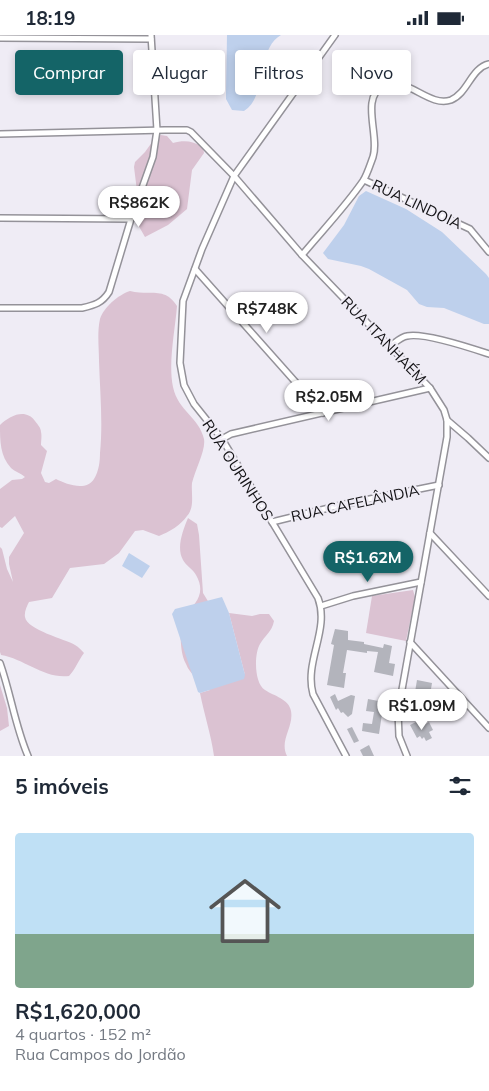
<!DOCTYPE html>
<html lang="pt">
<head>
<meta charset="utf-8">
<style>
	body { margin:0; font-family:Mulish,sans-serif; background:#f6f6f7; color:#1f2937; height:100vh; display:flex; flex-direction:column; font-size:19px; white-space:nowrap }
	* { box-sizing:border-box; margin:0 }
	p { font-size:16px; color:#747a83 }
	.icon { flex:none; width:28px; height:28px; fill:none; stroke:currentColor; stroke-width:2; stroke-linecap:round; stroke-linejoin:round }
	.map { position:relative; height:721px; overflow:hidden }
	.drawer { display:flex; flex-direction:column; background:#fff; flex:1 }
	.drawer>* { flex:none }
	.top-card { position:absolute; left:15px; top:15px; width:460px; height:45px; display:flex; gap:10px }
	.price { position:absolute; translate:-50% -42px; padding:0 11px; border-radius:18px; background:#fff; color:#222; font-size:16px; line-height:32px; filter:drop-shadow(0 1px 2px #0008) }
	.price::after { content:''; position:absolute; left:50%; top:30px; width:15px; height:11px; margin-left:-8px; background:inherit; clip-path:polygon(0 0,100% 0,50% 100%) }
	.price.selected { background:#146467; color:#fff }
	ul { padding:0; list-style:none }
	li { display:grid; align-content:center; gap:10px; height:265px; padding:0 15px }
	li+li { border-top:1px solid #e0e1e3 }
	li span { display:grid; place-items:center; height:155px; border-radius:5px; color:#555 }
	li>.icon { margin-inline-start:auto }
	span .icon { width:90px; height:90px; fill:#fffc; stroke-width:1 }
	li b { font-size:21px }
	h2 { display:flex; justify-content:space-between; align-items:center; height:60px; padding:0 15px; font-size:21px }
	.tag { padding:0 18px; border-radius:5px; background:#fff; box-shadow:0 2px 8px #0003; font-size:18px; line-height:45px }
	.tag.selected { background:#146467; color:#fff }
	.status { display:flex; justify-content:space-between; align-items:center; height:35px; padding:0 25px; background:#fff; direction:ltr }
	.status svg { height:14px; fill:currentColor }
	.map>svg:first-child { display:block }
	.green { fill:#dbc2d2 }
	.water { fill:#bed0ec }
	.building { fill:#b3b4bc }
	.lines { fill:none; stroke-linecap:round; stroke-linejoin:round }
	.minor-casing { stroke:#949299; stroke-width:8 }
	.minor { stroke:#fff; stroke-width:5 }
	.labels { text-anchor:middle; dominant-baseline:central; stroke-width:4.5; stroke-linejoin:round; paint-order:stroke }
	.street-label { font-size:15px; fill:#131215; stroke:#efecf5 }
</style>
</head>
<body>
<div class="status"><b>18:19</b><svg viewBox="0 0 49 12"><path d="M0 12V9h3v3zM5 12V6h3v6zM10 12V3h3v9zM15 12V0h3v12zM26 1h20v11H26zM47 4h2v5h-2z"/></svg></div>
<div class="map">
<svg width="489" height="721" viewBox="0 0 489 721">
	<rect width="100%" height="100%" fill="#efecf5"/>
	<g class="green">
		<path d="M 161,100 L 167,101 L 173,108 C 184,105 193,106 203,112 L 204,118 L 192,135 L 187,174 L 168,190 L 145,202 L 133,181 L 137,156 L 134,132 L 135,127 L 145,117 L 155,103 Z"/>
		<path d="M 130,256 C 149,261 165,251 177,271 C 175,296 168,328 173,352 C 178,376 199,382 204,404 C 206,415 195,435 192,448 C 191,459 195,472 187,481 C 181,490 169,497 159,501 L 143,495 L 135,496 L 119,518 L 104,529 L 70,533 L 52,563 L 29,567 C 27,571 24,577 25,582 C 27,595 65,604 75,610 C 79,612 81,615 84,618 C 78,626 75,635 69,641 C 44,644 25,624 1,620 L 0,617 L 0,512 L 2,514 L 7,534 L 13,547 L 9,529 L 9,522 L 24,498 L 15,481 L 2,493 L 0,492 L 0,454 L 12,445 L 22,444 L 25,442 C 21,438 15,437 11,433 C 0,421 0,406 0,390 C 10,380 26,373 35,386 C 38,390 41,393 41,397 C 42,401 41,406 41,410 L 47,416 L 41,438 L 45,447 L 49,448 L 56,444 C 66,449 86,457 94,444 C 99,436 100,426 100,418 C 103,388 100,357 99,326 C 99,313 97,297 100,284 C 104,272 118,260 130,256 Z"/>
		<path d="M 188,483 L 197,489 L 199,500 L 203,558 L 220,586 L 245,640 L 229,578 L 252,581 L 260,579 L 269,579 L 274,586 C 272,597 265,600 260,609 C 254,619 254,648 265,655 C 274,661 289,664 291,676 C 294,692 279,705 287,721 L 214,721 C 211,699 204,679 200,658 L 210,655 C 202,647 190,640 186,629 C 177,612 185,593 173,577 L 183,579 C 197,570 206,557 196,540 C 193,534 186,531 183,525 C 176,513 183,495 188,483 Z"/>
		<path d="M 413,555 L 415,562 L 406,606 L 366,598 L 372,561 Z"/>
		<path d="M 0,650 L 7,673 L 9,691 L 0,696 Z"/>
	</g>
	<g class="water">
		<path d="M 227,0 L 281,0 C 256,14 268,61 244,76 L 232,75 L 226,64 L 226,58 Z"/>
		<path d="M 366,156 L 406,174 L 442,197 L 486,239 L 489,243 L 489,289 L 484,289 L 444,273 L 427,272 L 419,269 L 407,255 L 369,234 L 361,231 L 328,224 L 323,218 L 344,190 L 359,161 Z"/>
		<path d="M 129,518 L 150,531 L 142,543 L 122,531 Z"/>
		<path d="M 222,562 L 229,578 L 245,640 L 244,644 L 200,658 L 198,657 L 172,579 L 175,574 Z"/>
	</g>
	<g class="building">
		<path d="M 335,594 L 348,596 L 348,605 L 364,607 L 364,609 L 383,613 L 384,609 L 392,611 L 389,628 L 395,629 L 393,641 L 374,637 L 378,617 L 367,616 L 367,618 L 347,615 L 343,638 L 346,638 L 344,653 L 327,650 L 334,610 L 331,609 Z"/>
		<path d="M 417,645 L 432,648 L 430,660 L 415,657 Z"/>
		<path d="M 335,659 L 338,666 L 351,660 L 355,661 L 352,679 L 348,682 L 343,677 L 341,678 L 338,673 L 336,675 L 330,662 Z"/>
		<path d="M 368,664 L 389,668 L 387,679 L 382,679 L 379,699 L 362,696 L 363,688 L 372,689 L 374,677 L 366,676 Z"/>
		<path d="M 418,686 L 421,692 L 429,687 L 433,695 L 429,697 L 432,703 L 426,706 L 424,702 L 422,704 L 420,701 L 417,703 L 410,690 Z"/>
		<path d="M 352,692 L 359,706 L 354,708 L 347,694 Z"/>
		<path d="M 369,710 L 374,721 L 363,721 L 360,715 Z"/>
	</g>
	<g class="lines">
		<g class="minor-casing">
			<g id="minor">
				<path d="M 335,0 L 234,141 L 202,214 L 183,266 L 180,328 L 184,350 L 194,369 L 222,404 L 318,563 C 330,595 304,626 313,659 L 346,721"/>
				<path d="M 0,3 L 151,4"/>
				<path d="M 0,99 L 165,95 L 187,95 L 191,97 L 234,141 L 302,220 L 430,353 L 444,375 L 447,385 L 447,402 L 398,677 L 399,701 L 407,721"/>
				<path d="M 364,145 L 470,194 L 489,217"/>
				<path d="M 0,183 L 131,184"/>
				<path d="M 302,220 C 322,196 345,172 363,146 C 367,140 370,130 373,122 C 380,101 360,63 383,51 C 406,39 428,73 451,65 C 468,58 471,33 489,29"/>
				<path d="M 195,234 L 323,378"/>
				<path d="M 0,273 L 82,273 C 95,270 102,268 109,257 L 131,184 L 153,122 L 157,95 L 151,0"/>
				<path d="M 390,311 C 396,307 401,302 407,301 C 424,297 471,313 489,319"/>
				<path d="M 447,385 L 468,403 L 489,423"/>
				<path d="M 222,404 L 231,399 L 430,353"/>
				<path d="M 272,487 L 345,469 L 439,450"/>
				<path d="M 430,498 L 489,561"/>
				<path d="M 321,571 L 353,561 L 421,547"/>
				<path d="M 410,607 L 489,693"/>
				<path d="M 0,628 C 11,659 15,691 28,721"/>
			</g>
		</g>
		<use href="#minor" class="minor"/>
	</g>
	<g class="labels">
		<g class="street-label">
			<text transform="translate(417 169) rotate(25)">RUA LINDOIA</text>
			<text transform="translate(384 305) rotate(46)">RUA ITANHAÉM</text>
			<text transform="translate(238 435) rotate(57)">RUA OURINHOS</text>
			<text transform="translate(355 468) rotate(-12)">RUA CAFELÂNDIA</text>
		</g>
	</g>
</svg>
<b class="price" style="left:139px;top:193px">R$862K</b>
<b class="price" style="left:267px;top:299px">R$748K</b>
<b class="price" style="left:329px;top:387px">R$2.05M</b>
<b class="price selected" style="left:368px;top:548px">R$1.62M</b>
<b class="price" style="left:422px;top:696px">R$1.09M</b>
<div class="top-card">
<a class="tag selected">Comprar</a>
<a class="tag">Alugar</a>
<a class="tag">Filtros</a>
<a class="tag">Novo</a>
</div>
</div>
<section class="drawer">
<h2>5 imóveis<svg class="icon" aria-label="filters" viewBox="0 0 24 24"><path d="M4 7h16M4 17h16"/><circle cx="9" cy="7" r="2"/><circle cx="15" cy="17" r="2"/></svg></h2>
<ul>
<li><span style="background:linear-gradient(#bfe0f5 65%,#7fa58c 0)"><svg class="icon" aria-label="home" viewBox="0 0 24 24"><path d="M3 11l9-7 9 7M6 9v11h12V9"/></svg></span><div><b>R$1,620,000</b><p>4 quartos · 152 m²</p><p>Rua Campos do Jordão</p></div></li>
</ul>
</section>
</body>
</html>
